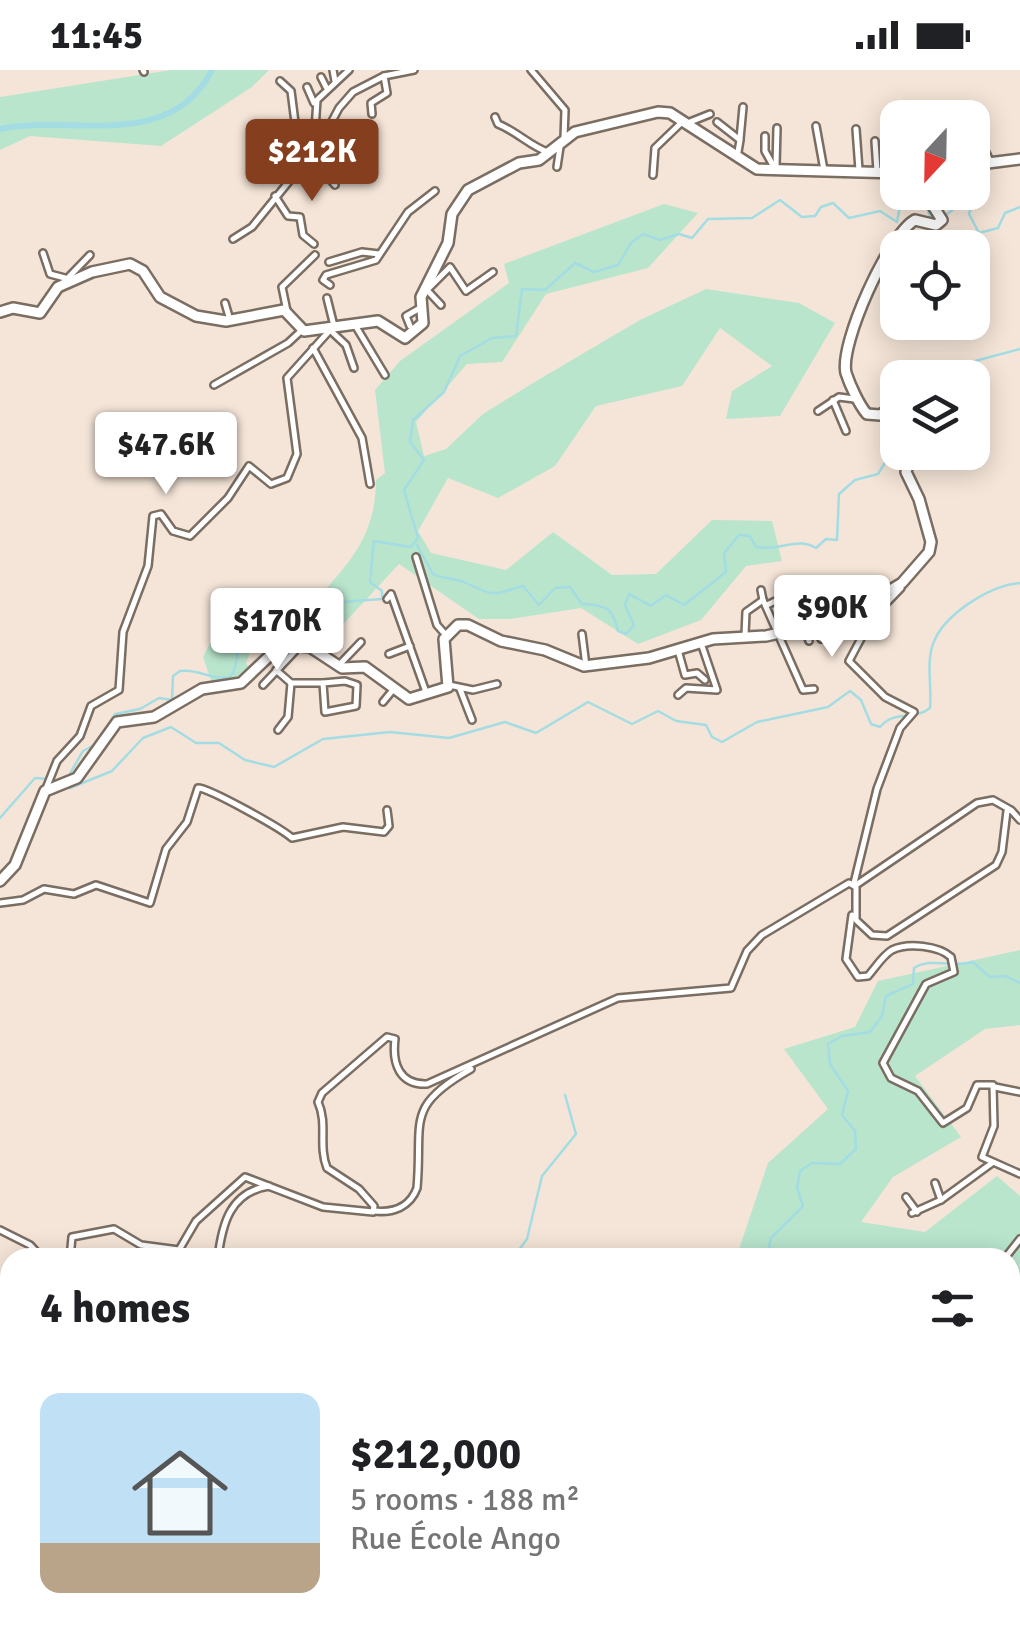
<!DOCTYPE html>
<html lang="en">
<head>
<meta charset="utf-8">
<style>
	body { margin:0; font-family:Signika,sans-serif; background:#f6f6f6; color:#202124; height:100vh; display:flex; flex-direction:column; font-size:38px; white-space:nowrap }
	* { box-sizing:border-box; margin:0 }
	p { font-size:32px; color:#757577 }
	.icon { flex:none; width:55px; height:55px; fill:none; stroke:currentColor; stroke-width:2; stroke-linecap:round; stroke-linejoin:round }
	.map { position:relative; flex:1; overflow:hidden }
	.panel { position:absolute; left:0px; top:1178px; width:1020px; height:392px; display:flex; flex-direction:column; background:#fff; border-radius:30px 30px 0 0; box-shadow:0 5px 25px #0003 }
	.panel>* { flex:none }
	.needle { width:65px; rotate:202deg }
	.buttons { position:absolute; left:880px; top:30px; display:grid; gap:20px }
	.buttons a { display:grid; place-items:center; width:110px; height:110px; border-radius:20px; background:#fff; box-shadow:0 5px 25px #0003; font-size:50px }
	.price { position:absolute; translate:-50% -85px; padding:0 22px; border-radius:10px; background:#fff; color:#222; font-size:32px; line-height:65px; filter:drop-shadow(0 2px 5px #0008) }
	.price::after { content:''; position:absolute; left:50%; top:60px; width:30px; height:22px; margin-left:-15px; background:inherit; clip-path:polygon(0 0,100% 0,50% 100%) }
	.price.selected { background:#853e1e; color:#fff }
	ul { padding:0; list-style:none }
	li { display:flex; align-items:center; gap:30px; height:250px; padding:0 40px }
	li+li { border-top:2px solid #e0e0e0 }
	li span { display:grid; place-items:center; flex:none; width:280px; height:200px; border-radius:20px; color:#555 }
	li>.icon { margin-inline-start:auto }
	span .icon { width:120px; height:120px; fill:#fffc; stroke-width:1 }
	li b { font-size:42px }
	h2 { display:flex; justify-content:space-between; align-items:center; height:120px; padding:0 40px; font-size:42px }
	.status { display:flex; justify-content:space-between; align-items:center; height:70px; padding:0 50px; background:#fff; direction:ltr }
	.status svg { height:28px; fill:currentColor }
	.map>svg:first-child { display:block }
	.green { fill:#b9e5cd }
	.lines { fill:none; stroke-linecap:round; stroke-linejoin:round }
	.stream { stroke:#a3dde3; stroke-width:2.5 }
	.river { stroke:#a3dde3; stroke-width:6 }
	.street-casing { stroke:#7a6d61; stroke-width:10 }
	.secondary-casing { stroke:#7a6d61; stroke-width:14 }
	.highway-casing { stroke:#7a6d61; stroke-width:18 }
	.street { stroke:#fff; stroke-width:5 }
	.secondary { stroke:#fff; stroke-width:9 }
	.highway { stroke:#fff; stroke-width:12 }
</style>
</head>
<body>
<div class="status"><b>11:45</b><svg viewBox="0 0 49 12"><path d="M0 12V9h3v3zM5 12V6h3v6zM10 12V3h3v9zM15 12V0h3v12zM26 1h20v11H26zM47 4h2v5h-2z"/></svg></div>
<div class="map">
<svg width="1020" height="1568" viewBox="0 0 1020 1568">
	<rect width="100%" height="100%" fill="#f5e5d8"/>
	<g class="green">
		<path d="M 171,0 L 269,0 L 252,17 L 161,76 L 30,66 L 0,80 L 0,27 Z"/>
		<path d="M 664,134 L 698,143 L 648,198 L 546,224 L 502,292 L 467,294 L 416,352 L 424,386 L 446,379 L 483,344 L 538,310 L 640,250 L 706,219 L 799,233 L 835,253 L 780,346 L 726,349 L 732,321 L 772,296 L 720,258 L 682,316 L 596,336 L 555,396 L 498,428 L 448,408 L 418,461 L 431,483 L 506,500 L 553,462 L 612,505 L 656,504 L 712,450 L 772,451 L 782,491 L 746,496 L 701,550 L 638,574 L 581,538 L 510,549 L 479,549 L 399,494 L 334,564 L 258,558 L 246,594 L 257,603 L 214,619 L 203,587 L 232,530 L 313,533 C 349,494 376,466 376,410 L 385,403 L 375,320 L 400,291 L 509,213 L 504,194 Z"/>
		<path d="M 1020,880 L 1020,955 L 985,959 L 915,1006 L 961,1067 L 893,1107 L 861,1152 L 925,1162 L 997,1106 L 1020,1126 L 1020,1265 L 1010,1256 L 1010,1188 L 736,1188 L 768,1093 L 828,1039 L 784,979 L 855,957 L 878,911 Z"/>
	</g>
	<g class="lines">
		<g class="stream">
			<path d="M 943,147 L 966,130 L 972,134 L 969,144 L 979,163 L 998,158 L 1005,143 L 1020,137"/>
			<path d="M 960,308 L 975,291 L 1020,279"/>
			<path d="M 417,475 L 433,504 C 443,509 456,508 466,513 C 495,527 493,525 523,516 L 539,535 L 555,518 L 570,517 L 582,534 C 606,536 612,536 618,561 L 626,564 L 634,555 L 625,535 L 629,524 L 651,536 L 666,525 L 684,535 L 726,502 L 724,483 L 739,465 L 750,466 L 756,477 C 777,482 798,466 816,478 L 826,469 L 837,470 L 839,424 L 855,410 L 878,404 L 898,372"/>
			<path d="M 102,666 L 115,644 L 140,639 L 159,628 L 172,630 L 173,606 L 180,601 C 199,598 211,611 230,607 C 245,592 230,525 270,535 C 281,539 283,551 294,554 C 303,557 315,556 325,558 L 334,549 L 340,532 L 382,529 L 382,521 L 370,512 L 374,471 L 411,477 L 418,468 L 404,420 L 424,390 L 410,372 L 413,350 L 444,322 L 460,286 L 492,268 L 516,266 L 522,219 L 545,220 L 575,193 L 594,202 L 618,195 L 631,173 L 643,164 L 660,170 L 679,164 L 692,168 L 708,149 L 752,148 L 780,130 L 802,147 L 815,146 L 821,137 L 833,133 L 849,148 L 880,141 L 897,152 L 901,131 L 916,128 L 926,133 L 931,151"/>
			<path d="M 68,707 L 83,681 L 98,673"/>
			<path d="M 70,718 L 112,701 L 143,668 L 171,657 L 196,673 L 219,673 L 245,690 L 274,697 L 323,669 L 390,662 L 449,668 L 505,652 L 536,663 L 588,632 L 632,654 L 658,641 L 676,651 L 706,655 L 712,667 L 722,672 L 757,652 L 828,637 L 850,621 L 861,630 L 871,654 L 880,657 C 895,639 914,651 930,638 C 932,618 926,593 933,574 C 943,545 990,515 1020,513"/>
			<path d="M 0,748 L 35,708 L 50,709"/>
			<path d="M 513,1188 L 527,1169 L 542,1106 L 576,1064 L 565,1025"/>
			<path d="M 776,1188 L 769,1176 L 771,1168 L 803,1136 L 797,1118 L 800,1101 L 812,1093 L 840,1094 L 856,1079 L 855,1061 L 842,1045 L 848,1021 L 830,994 L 828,974 L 842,966 L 870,962 L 882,946 L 886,926 L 913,914 L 914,898 C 931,887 954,898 973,892 L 990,907 L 1005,906 L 1020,913"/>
			<path d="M 0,1261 L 10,1258"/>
			<path d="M 1010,1317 L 1020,1315"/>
			<path d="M 201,1568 L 202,1560"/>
		</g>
		<g class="river">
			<path d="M 0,59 C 70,44 170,83 212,0"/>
			<path d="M 1010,1549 L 1020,1551"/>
			<path d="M 865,1560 L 878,1568"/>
			<path d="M 513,1568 L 528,1560"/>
			<path d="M 972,1568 L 980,1560"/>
		</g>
		<g class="street-casing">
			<g id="street">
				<path d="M 143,0 L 144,2"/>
				<path d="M 333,0 L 335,11"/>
				<path d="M 349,0 L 317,30 L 315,60 L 327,77 L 336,78 L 349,66 L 365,80"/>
				<path d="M 531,0 L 565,40 L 564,68"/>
				<path d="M 321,7 L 326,17"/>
				<path d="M 280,11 L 291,21 L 300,92"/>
				<path d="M 307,17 L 314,33"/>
				<path d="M 372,44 L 371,33 L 387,23 L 384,6"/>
				<path d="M 495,47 L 498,54 C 516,61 533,78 548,82"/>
				<path d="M 690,52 L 710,44"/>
				<path d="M 717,52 L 740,70 L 737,88"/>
				<path d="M 816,56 L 824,100"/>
				<path d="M 856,59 L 859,100"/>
				<path d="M 765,66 L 765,81 L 775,99"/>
				<path d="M 740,69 L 743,37"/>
				<path d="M 875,71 L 877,101"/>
				<path d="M 327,77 L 336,94"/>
				<path d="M 984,78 L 990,91"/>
				<path d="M 303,90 L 315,108 L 325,103 L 335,115"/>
				<path d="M 776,96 L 777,58"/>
				<path d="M 557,97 L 560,77"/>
				<path d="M 653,105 L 655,78 L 681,53"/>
				<path d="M 275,126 L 288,146 L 300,147 L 303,165 L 314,174"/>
				<path d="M 233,169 L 252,157 L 321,72 L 339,38 L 353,22 L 384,6 L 414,0"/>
				<path d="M 43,183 L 50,204 L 65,208"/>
				<path d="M 329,192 L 362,182 L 379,184"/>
				<path d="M 61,215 L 90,185"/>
				<path d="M 330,215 L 323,210 L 326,205 L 376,190 L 408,142 L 435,121"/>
				<path d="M 429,218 L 450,197 L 466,221 L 493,202"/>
				<path d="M 426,219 L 441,235"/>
				<path d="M 327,228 L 334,256"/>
				<path d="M 225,233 L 230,250"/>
				<path d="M 287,241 L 282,217 L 315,185"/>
				<path d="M 355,255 L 385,305"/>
				<path d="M 410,256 L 406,246 L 420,238"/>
				<path d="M 330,260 L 346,275 L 354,298"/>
				<path d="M 313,278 L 362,368 L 370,414"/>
				<path d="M 214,315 L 288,273 L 302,260"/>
				<path d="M 833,330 L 846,361"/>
				<path d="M 818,341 L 839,327 L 854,329"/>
				<path d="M 416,487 L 437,555 L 445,564"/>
				<path d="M 880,513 L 887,521"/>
				<path d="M 761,520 L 763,530"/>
				<path d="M 793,525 L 809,571"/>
				<path d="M 387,529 L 391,524 L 426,622"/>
				<path d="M 767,535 C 786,525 815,518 834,529 L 832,549"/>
				<path d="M 582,564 L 586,596"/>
				<path d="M 745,565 L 746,542 L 763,530 L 803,620 L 814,619"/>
				<path d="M 821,569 L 831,564 L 828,554"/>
				<path d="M 678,580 L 685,605 L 697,603 L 705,610"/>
				<path d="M 318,581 L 329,573"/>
				<path d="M 389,584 L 410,576"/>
				<path d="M 339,595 L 361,572"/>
				<path d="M 276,600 L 291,613"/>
				<path d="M 345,611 L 357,615 L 356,636 L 325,642 L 323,613 Z"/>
				<path d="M 263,615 L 295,581"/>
				<path d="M 449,615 L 473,620 L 497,614"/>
				<path d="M 460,619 L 472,650"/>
				<path d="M 678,625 L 686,618 L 717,620 L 701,573"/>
				<path d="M 383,632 L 392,621"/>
				<path d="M 278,660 L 288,647 L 291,613 L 323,613"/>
				<path d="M 45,721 L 57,691 L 80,666 L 91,636 L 119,620 L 123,562 L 148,496 L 153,446 L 161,444 L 173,461 L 190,466 L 228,428 L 249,396 L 271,414 L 287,408 L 297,384 L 287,308 L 331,259"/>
				<path d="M 854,813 L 877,719 L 900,658 L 914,642 L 885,627 L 849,591 L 872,548 L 901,518"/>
				<path d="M 856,815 L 977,733 L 993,730 L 1009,739"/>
				<path d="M 0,833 L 23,830 L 44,819 L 74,824 L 96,815 L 150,833 L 166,779 L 187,752 L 198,718 C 209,718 281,758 292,768 L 343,757 L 384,762 L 389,756 L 387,740"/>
				<path d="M 852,845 L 846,889 L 858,907 L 868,906 C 875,898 883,885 892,880 C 908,872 939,876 951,887 L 954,902 L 926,914 L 883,993 L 891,1008 L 918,1021 L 943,1053 L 967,1038 L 977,1015 L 993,1015 L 994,1056 L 982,1087 L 1020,1104"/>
				<path d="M 995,1017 L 1020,1022"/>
				<path d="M 935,1113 L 941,1130"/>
				<path d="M 906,1127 L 917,1142"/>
				<path d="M 374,1141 C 393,1143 410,1137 417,1118 C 423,1051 404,1037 471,999"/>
				<path d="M 912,1143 L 941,1130 L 992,1093"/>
				<path d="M 0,1160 L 30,1175 L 42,1188"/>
				<path d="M 70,1188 L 72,1167 L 114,1159 L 141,1175 L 179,1180 L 196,1151 L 245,1107 L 323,1137 L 373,1142 L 374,1136 L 359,1119 L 327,1098 C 318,1075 328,1054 318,1032 L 322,1023 L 387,967 L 395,969 C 392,993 399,1015 427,1014 L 618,928 L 731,918 L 747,881 L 762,865 L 849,813 L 856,817 L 856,850 L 872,865 L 887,866 L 996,795 L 1002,782 L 1007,741 L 1011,740 L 1020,750"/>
				<path d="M 218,1188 C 222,1154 230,1122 269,1116"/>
				<path d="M 1005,1188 L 1020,1169"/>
				<path d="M 1010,1257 L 1020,1270"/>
				<path d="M 0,1466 L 10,1476"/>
				<path d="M 1010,1471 L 1020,1474"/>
				<path d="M 0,1530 L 10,1521"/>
				<path d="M 245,1560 L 247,1568"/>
				<path d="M 819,1560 L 825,1568"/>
				<path d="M 65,1568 L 72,1564"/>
				<path d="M 430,1568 L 436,1560"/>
				<path d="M 592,1568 L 597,1560"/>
			</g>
		</g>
		<g class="secondary-casing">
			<g id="secondary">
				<path d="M 972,95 L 1020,89"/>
				<path d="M 0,242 L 13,238 L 40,243 L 58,217 L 92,202 L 130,194 L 143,201 L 160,227 L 196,246 L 226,251 L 284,240 L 304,261 L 378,251 L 405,268 L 423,253 L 421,227 L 448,173 L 452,144 L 468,120 L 519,93 L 539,90 L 575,62 L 658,42 L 670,43 L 757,99 L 898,103"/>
				<path d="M 898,334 L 880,345 L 867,344 C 859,335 850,315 846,303 C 839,274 889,164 915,150 L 936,155 L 942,150 L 924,122"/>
				<path d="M 0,811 L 15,795 L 45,721 L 77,708 L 117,652 L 154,647 L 202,619 L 241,613 L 282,574 L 310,577 L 342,598 L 365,597 L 409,629 L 448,617 L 444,569 L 458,555 L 468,555 L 501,571 L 545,580 L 584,596 L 649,588 L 713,569 L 766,566 L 842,549 L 902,513 L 929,482 L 931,472 L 919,429 L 906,402 L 910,389 L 929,382"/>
				<path d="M 0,1456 L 10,1467"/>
				<path d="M 78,1564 L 87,1567 L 94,1561"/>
				<path d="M 98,1568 L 107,1560"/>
			</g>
		</g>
		<g class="highway-casing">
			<g id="highway">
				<path d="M 0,1428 L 10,1437"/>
				<path d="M 0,1443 L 10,1453"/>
				<path d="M 121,1560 L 140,1568"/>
				<path d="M 150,1560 L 161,1568"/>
				<path d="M 175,1560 L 183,1568"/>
			</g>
		</g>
		<use href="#street" class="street"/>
		<use href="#secondary" class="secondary"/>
		<use href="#highway" class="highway"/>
	</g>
</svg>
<div class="buttons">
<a><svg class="needle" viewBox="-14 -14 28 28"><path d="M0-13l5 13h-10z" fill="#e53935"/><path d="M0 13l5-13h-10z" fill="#757577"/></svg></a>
<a><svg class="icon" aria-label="locate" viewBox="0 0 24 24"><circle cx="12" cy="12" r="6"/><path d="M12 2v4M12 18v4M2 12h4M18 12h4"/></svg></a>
<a><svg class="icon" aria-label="layers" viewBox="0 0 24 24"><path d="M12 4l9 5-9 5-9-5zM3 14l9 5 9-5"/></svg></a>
</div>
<b class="price selected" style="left:312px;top:134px">$212K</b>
<b class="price" style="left:166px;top:427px">$47.6K</b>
<b class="price" style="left:832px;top:590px">$90K</b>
<b class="price" style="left:277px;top:603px">$170K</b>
<section class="panel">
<h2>4 homes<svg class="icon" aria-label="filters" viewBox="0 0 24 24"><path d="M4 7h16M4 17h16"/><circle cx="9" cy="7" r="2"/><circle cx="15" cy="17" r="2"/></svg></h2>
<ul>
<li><span style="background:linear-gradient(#bfe0f5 75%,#b9a48a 0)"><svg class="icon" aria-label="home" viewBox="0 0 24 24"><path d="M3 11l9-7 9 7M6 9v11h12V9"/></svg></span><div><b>$212,000</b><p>5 rooms · 188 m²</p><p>Rue École Ango</p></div></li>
</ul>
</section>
</div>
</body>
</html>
